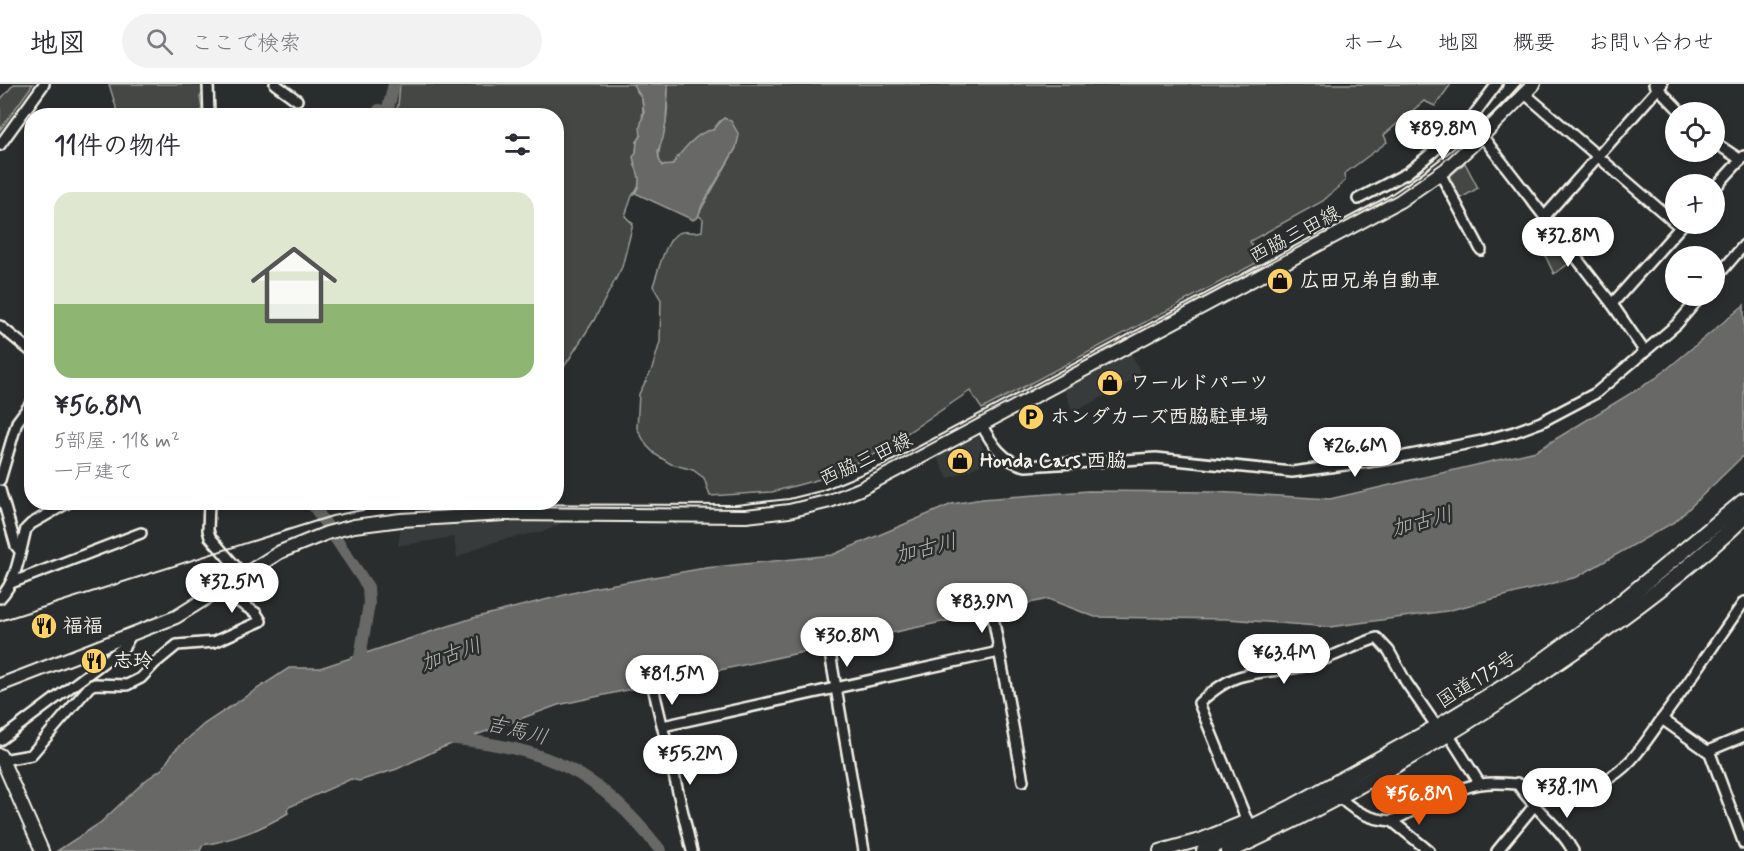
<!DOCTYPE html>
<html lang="ja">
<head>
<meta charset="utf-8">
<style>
	body { margin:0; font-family:Mynerve,"Klee One",sans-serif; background:#f2f2f3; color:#2b2b33; height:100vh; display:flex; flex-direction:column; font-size:22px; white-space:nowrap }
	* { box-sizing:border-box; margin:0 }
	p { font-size:20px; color:#7c7c81 }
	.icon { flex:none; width:33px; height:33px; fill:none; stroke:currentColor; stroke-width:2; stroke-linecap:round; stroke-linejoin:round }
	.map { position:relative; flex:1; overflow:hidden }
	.details { position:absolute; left:24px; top:24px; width:540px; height:402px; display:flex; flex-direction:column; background:#fff; border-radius:24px; box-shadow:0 3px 9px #0003 }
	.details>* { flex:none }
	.tools { position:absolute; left:1665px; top:18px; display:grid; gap:12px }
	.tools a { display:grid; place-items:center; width:60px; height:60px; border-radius:50%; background:#fff; box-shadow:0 3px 9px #0003; font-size:30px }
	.price { position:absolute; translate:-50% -51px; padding:0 14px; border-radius:21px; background:#fff; color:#222; font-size:20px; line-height:39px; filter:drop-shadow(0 2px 3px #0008) }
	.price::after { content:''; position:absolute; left:50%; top:36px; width:18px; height:14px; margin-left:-9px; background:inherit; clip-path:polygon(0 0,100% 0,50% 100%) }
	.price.on { background:#ea580c; color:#fff }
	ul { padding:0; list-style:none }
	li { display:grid; align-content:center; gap:12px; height:318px; padding:0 30px }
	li+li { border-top:2px solid #e1e1e2 }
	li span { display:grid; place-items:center; height:186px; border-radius:18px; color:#555 }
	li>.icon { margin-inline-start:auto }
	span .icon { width:108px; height:108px; fill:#fffc; stroke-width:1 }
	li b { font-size:26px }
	h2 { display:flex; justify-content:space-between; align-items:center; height:72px; padding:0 30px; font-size:26px }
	header { display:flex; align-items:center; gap:36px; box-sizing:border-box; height:84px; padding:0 30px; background:#fff; border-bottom:2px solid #e1e1e2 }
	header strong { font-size:28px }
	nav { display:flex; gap:33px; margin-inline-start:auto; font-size:21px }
	.search { width:420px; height:54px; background:#f2f2f3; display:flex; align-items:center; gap:15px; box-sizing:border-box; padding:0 21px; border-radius:33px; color:#7c7c81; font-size:22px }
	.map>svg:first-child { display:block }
	.built { fill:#373a3a }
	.green { fill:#444645; stroke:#9c9c96; stroke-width:1.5 }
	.water { fill:#676866; stroke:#9f9f9a; stroke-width:1.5 }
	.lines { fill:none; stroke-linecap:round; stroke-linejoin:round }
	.river { stroke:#676866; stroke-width:12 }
	.minor-casing { stroke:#f4f1e8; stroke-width:14 }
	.major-casing { stroke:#f4f1e8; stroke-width:16 }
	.highway-casing { stroke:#f4f1e8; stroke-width:18 }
	.minor { stroke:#2a2d2e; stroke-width:9 }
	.major { stroke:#2a2d2e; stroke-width:12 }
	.highway { stroke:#2a2d2e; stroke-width:14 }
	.rail { stroke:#f4f1e8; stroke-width:2 }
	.labels { text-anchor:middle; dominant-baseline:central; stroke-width:5; stroke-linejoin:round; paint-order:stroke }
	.street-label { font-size:20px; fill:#f4f1e8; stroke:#2a2d2e }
	.poi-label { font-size:20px; font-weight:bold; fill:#f4f1e8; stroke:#2a2d2e; text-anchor:start }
	.water-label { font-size:21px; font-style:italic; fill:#b5b3ae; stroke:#2a2d2e }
</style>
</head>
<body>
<header>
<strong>地図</strong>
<div class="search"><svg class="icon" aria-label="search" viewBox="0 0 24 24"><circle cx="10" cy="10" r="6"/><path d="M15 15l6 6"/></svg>ここで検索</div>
<nav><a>ホーム</a><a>地図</a><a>概要</a><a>お問い合わせ</a></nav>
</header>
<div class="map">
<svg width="1744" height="767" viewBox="0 0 1744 767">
	<rect width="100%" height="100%" fill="#2a2d2e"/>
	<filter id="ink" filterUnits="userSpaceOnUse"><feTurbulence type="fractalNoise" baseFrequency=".0167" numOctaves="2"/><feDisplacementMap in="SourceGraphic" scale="12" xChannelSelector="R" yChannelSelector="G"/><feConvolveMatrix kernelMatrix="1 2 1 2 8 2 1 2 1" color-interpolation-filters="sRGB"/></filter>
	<g filter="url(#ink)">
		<g class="built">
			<path d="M 1131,269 L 1142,291 L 1073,329 L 1064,305 Z"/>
			<path d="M 979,352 L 984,367 L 980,381 L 948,395 L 937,373 Z"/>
			<path d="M 545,435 L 563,437 L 562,439 L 545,447 L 501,456 L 479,463 L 457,474 L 454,453 L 398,462 L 401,442 Z"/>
		</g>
		<g class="green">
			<path d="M 14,0 L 33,0 L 0,46 L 0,16 Z"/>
			<path d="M 109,0 L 204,0 L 207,4 L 200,13 L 203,31 L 116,31 L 116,23 Z"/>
			<path d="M 400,0 L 633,0 L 642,15 L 643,24 L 641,52 L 637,58 L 635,82 L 640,91 L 639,102 L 632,112 L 625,132 L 633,140 L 622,183 L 594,236 L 557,294 L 556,32 L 393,32 L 398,22 Z"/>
			<path d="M 668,0 L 1451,0 L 1435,22 L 1424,17 L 1384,51 L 1387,58 L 1344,90 L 1345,97 L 1323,117 L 1250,157 L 1258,178 L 982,325 L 970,307 L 877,369 L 820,395 L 772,408 L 710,412 L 704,394 L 693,386 L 671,380 L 656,371 L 647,362 L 637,344 L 639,310 L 652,285 L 660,258 L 661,216 L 653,202 C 658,189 666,149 682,148 C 690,147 692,150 702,147 L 703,135 L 698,131 L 736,64 L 720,37 L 713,46 L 691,58 L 672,81 L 670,83 L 660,80 C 656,66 664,53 666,38 C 668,26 668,13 668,0 Z"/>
			<path d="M 1465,79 L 1478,104 L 1458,116 L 1448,99 L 1448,94 Z"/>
			<path d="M 1557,156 L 1574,176 L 1554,190 L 1542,165 Z"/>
		</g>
		<g class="water">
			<path d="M 633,0 L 668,0 L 666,38 L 663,54 L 658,67 L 659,75 L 662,82 L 672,81 C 680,69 698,46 713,46 L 724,34 L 731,37 L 739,51 L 736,64 L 702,121 L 698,133 L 693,136 L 635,109 C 644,95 636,88 633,73 L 636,69 L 637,58 L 641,52 L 640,43 L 644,29 L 642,15 Z"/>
			<path d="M 1744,221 L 1744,371 L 1676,437 L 1577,493 L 1447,527 L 1330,543 L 1228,535 L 1095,533 L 1048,515 L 558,621 L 441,664 L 397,685 L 359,697 L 351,695 L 289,723 L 287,726 L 288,729 C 262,745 233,756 203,761 L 200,767 L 57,767 L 100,739 L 146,696 L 163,684 L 174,667 L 204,640 L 289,584 L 320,584 L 473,534 L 592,504 L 705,484 L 832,471 L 952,420 L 982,415 L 1088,407 L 1215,408 L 1330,415 L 1536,367 L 1656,294 Z"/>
		</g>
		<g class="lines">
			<g class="river">
				<path d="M 374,32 L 379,26 L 385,28 L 388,25 L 394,0"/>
				<path d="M 311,418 L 368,503 L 369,520 L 360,573 L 355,584"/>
				<path d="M 448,654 C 549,665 597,686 661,767"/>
			</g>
			<g class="minor-casing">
				<g id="minor">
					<path d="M 208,0 L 209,32"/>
					<path d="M 275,0 L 297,16"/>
					<path d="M 1654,0 L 1681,28"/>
					<path d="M 1524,9 L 1680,143"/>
					<path d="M 1482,52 L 1612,220 L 1645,268"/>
					<path d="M 1714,58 L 1741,76"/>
					<path d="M 0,61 L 44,0"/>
					<path d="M 1440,89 L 1481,166"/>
					<path d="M 1714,105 L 1744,72"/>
					<path d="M 1358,115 L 1407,89 L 1433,68 L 1473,32 L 1497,0"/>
					<path d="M 1545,132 L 1662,0"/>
					<path d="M 1714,196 L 1744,161"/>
					<path d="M 1612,220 L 1683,140"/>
					<path d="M 0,242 L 32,268"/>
					<path d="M 981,340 C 992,360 1003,378 1026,382 L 1156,374 L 1292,388 L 1390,375 L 1481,357 L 1514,348 L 1541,338 L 1596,309 L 1677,240 L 1701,212"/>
					<path d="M 0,396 L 17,338 L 32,318"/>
					<path d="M 0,406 L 16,462 L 20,467"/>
					<path d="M 209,418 L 208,446 L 210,453 L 243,491"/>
					<path d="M 11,499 L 141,449"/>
					<path d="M 0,514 C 17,497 20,468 26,445 L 31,440 L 69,418"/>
					<path d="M 992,527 L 1023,697"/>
					<path d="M 830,569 L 864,767"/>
					<path d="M 654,607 L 692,767"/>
					<path d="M 1662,635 L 1710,669 L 1744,760"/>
					<path d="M 663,642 L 999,568"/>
					<path d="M 1449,651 L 1480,700"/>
					<path d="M 0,656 L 124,563 L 131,551"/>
					<path d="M 1708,667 L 1744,652"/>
					<path d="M 2,676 L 31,671 L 90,602 L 95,600 L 127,601 L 141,594 L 155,579 L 177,561 L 214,558 L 261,537 L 256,529 L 220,506"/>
					<path d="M 1517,699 C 1533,725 1559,741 1573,767"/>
					<path d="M 1337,709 C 1349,726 1371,736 1392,737 C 1417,725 1453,704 1480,700 C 1520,694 1565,715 1603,697 C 1630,685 1645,658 1662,635 C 1691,596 1716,557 1744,518"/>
					<path d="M 1247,737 L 1199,619 C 1211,608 1226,596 1242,592 C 1265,586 1288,587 1311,580 C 1334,573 1355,561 1377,554 L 1389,567 L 1406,598 L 1437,643"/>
					<path d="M 1392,737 L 1429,767"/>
					<path d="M 1497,767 L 1534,722"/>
				</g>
			</g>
			<g class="major-casing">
				<g id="major">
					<path d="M 0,601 L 176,533 L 280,468 L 327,449 L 354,442 L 401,436 L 504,430 L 746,432 L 789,427 L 830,417 L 860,405 L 908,380 L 1400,117 L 1446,85 L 1482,52 L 1534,0"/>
					<path d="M 0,671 L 42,767"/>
					<path d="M 1160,767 L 1200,756 L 1247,737 L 1251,745"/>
				</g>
			</g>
			<g class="highway-casing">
				<g id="highway">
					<path d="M 1204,767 L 1294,722 L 1437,643 L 1525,590 L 1607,530 L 1744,417"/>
					<path d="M 1229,767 C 1346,714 1456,649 1561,576 C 1625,533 1688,487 1744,433"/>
				</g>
			</g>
			<use href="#minor" class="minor"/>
			<use href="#major" class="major"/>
			<use href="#highway" class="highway"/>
			<path class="rail" d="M 0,537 L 332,432 L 377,423 L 414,420 L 736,421 L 789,415 L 821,407 L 884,381 L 1387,113 C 1436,81 1482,44 1521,0"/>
		</g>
	</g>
	<defs>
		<g id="shop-disc" transform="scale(1.35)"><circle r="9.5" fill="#ffd166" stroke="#2a2d2e"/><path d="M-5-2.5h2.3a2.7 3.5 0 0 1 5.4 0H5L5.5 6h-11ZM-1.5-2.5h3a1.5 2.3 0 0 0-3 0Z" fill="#111"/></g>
		<g id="parking-disc" transform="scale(1.35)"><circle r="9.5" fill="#ffd166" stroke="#2a2d2e"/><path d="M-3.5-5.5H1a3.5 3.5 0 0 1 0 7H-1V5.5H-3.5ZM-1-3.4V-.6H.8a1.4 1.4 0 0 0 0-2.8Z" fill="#111"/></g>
		<g id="restaurant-disc" transform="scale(1.35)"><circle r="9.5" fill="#ffd166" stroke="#2a2d2e"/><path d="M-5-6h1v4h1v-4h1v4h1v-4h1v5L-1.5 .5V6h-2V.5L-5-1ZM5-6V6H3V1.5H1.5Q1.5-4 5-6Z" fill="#111"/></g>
	</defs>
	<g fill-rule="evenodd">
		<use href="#shop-disc" x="1280" y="197"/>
		<use href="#shop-disc" x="1110" y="299"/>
		<use href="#parking-disc" x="1031" y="333"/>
		<use href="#shop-disc" x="960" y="377"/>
		<use href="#restaurant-disc" x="44" y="542"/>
		<use href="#restaurant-disc" x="94" y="577"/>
	</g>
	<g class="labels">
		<g class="street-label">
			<text transform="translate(1295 151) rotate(-28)">西脇三田線</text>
			<text transform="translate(866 376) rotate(-25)">西脇三田線</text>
			<text transform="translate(1477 596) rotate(-32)">国道175号</text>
		</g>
		<g class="poi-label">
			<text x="1300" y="197">広田兄弟自動車</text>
			<text x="1130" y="299">ワールドパーツ</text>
			<text x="1050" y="333">ホンダカーズ西脇駐車場</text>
			<text x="980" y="377">Honda Cars 西脇</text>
			<text x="63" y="542">福福</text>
			<text x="113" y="577">志玲</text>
		</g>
		<g class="water-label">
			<text transform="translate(1422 438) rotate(-15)">加古川</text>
			<text transform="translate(926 465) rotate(-14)">加古川</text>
			<text transform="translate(451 571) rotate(-19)">加古川</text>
			<text transform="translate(517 647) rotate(14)">吉馬川</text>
		</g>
	</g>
</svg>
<div class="tools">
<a><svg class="icon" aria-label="locate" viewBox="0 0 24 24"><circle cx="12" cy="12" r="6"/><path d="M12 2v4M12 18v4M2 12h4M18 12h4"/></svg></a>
<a>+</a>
<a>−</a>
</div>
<b class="price" style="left:1443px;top:77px">¥89.8M</b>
<b class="price" style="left:1568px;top:184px">¥32.8M</b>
<b class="price" style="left:1355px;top:394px">¥26.6M</b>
<b class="price" style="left:232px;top:530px">¥32.5M</b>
<b class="price" style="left:982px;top:550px">¥83.9M</b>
<b class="price" style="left:847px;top:584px">¥30.8M</b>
<b class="price" style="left:1284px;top:601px">¥63.4M</b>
<b class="price" style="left:672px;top:622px">¥81.5M</b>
<b class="price" style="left:690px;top:702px">¥55.2M</b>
<b class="price" style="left:1567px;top:735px">¥38.1M</b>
<b class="price on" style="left:1419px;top:742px">¥56.8M</b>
<section class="details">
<h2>11件の物件<svg class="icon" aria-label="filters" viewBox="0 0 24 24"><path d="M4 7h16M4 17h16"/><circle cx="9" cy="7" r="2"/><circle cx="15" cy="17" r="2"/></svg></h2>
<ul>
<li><span style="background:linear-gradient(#dfe7d0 60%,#8fb573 0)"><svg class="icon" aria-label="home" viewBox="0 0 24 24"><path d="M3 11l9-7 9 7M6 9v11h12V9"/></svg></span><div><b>¥56.8M</b><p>5部屋 · 118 m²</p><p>一戸建て</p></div></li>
</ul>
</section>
</div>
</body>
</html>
